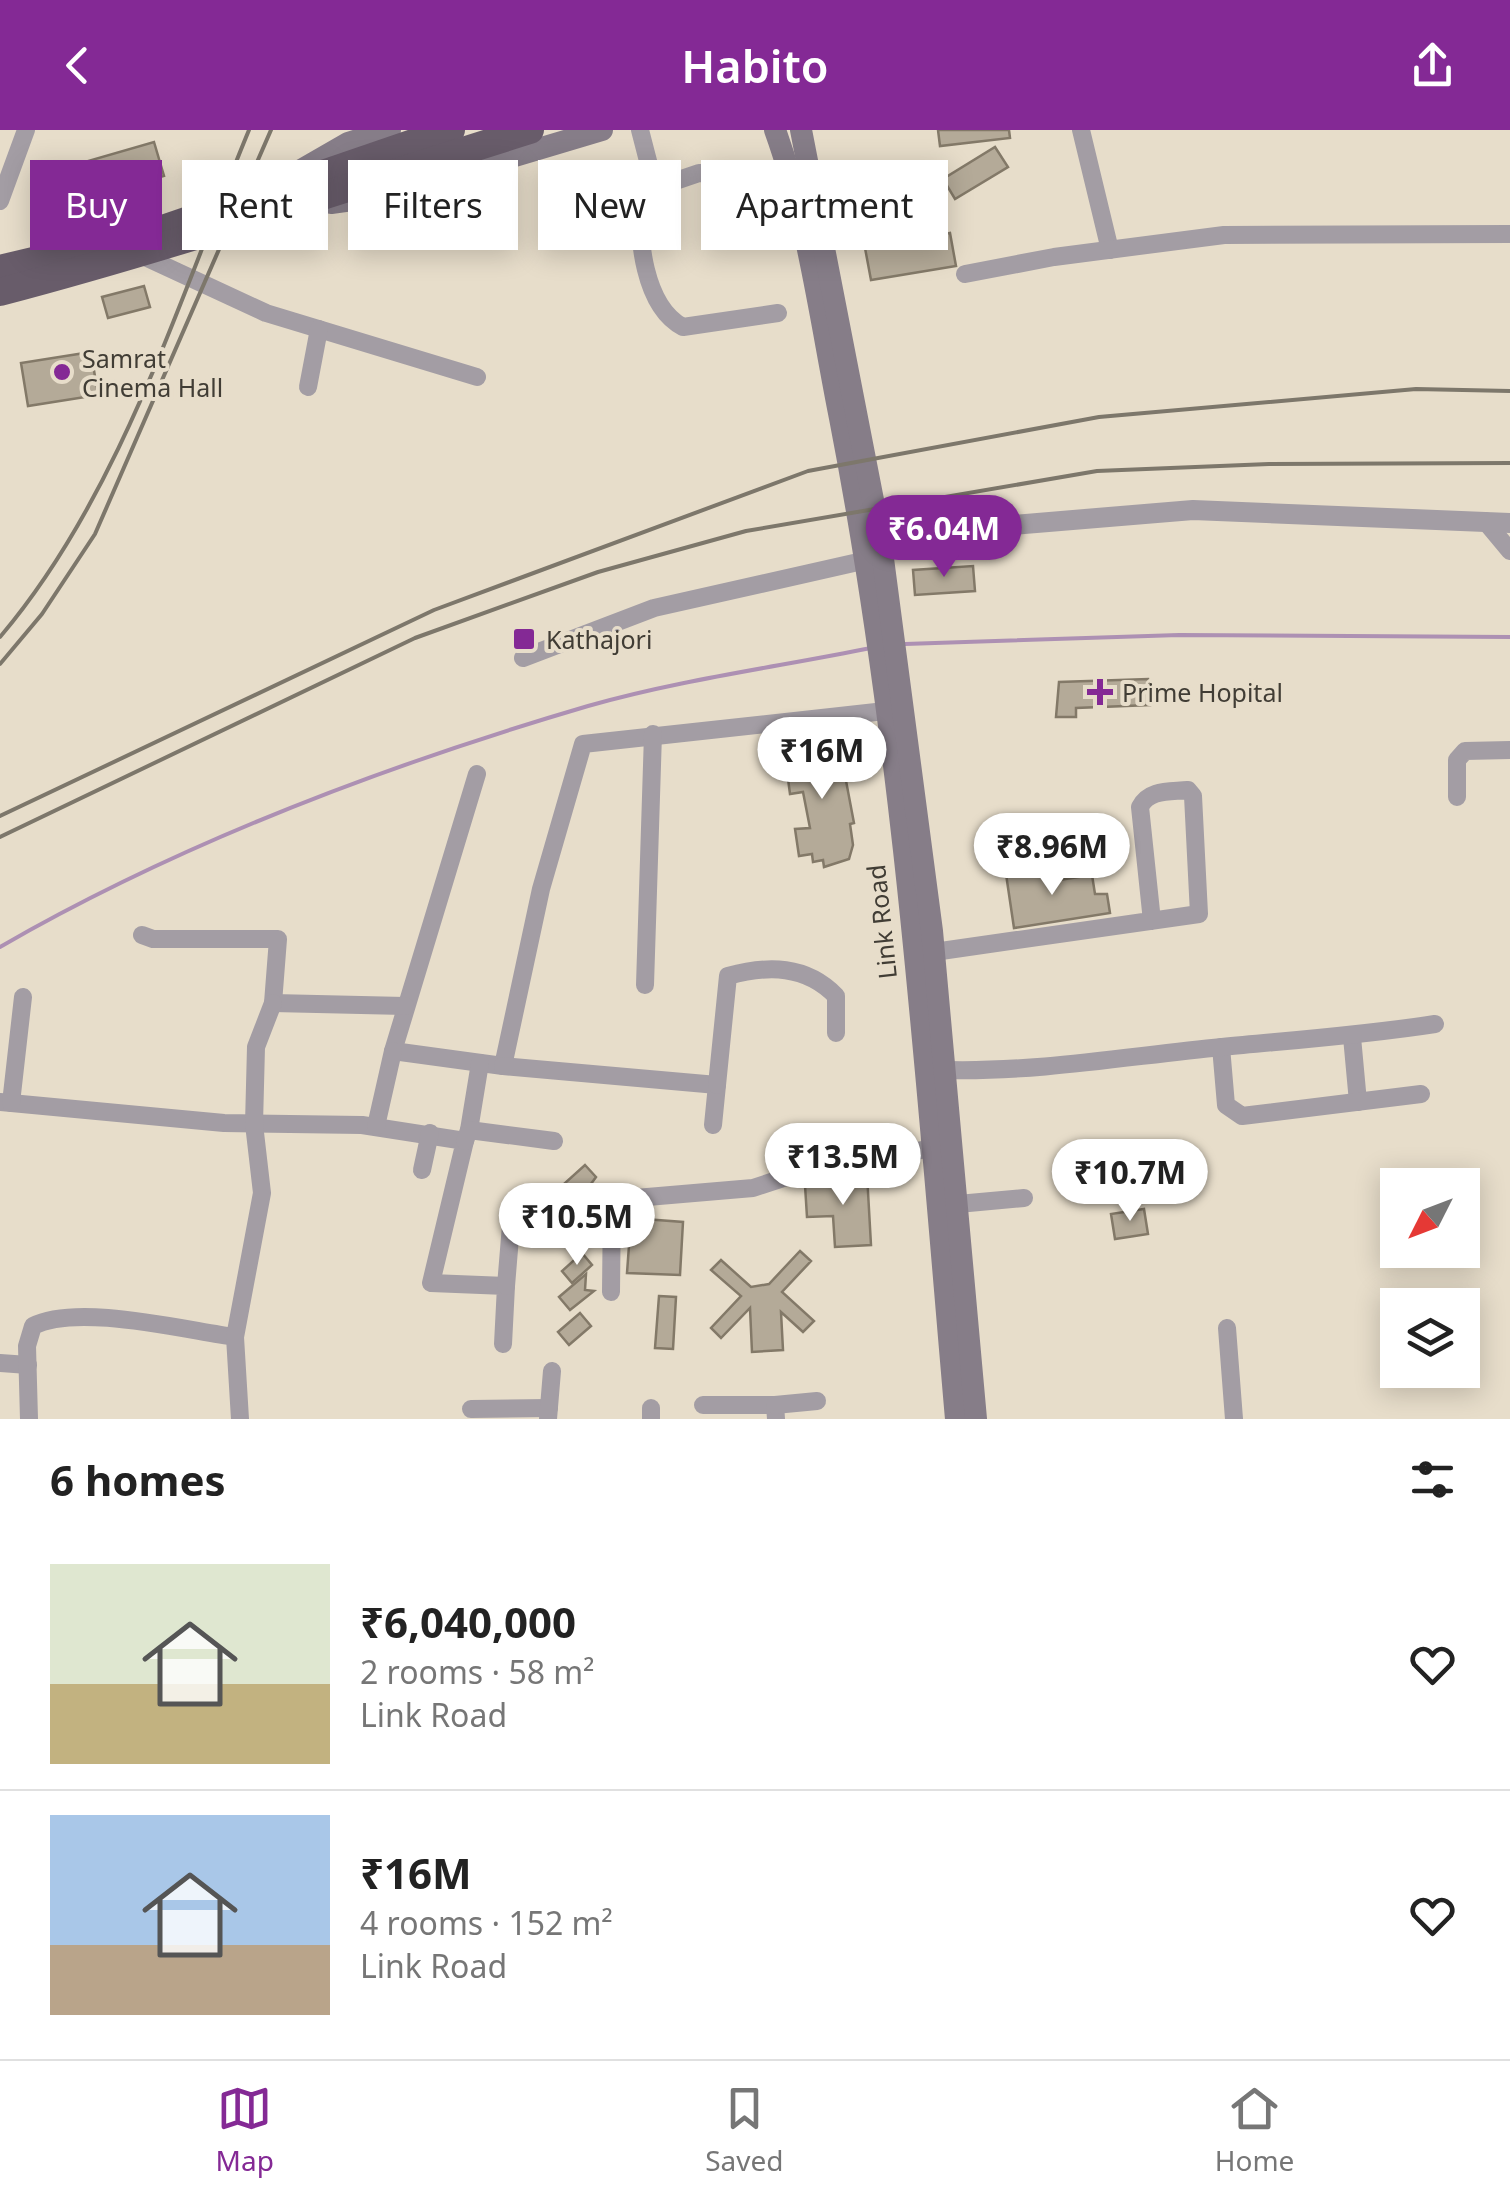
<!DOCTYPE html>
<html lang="en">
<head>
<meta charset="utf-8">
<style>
	body { margin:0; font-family:"Noto Sans",sans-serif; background:#f2f2f2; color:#222; height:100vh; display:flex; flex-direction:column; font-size:38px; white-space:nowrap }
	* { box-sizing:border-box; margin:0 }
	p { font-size:32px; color:#767676 }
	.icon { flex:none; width:55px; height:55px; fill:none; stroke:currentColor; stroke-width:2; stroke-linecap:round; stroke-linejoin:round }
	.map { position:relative; height:1289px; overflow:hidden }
	.sheet { display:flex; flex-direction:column; background:#fff; flex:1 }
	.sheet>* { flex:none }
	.hud { position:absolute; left:30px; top:30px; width:1000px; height:90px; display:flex; gap:20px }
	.needle { width:65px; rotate:228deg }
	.fabs { position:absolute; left:1380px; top:1038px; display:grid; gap:20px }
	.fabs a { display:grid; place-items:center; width:100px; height:100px; border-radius:0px; background:#fff; box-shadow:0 5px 25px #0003; font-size:50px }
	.price { position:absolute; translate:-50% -85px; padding:0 22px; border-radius:35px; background:#fff; color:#222; font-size:32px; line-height:65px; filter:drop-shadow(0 2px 5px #0008) }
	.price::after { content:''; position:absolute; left:50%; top:60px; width:30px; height:22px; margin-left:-15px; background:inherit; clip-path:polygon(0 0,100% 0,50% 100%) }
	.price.active { background:#842995; color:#fff }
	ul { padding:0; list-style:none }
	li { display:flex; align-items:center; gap:30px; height:250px; padding:0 50px }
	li+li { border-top:2px solid #e0e0e0 }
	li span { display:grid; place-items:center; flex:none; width:280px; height:200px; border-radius:0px; color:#555 }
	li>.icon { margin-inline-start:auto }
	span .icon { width:120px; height:120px; fill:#fffc; stroke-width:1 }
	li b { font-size:42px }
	h2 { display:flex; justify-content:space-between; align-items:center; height:120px; padding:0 50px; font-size:42px }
	.tag { padding:0 35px; border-radius:0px; background:#fff; box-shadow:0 5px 25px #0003; font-size:35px; line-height:90px }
	.tag.active { background:#842995; color:#fff }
	header { display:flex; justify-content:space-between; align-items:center; height:130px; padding:0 50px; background:#842995; color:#fff; font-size:45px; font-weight:600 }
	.dock { display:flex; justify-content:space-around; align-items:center; height:140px; border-top:2px solid #e0e0e0; background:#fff; font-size:28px; color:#767676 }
	.dock a { display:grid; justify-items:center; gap:5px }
	.dock .active { color:#842995 }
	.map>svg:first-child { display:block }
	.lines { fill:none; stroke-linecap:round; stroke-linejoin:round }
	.stream { stroke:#ad90b3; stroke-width:4 }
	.building { fill:#b4aa98; stroke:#837968; stroke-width:2.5 }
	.minor { stroke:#a39da4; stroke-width:18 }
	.tertiary { stroke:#a39da4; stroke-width:20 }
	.secondary { stroke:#867d88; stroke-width:22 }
	.trunk { stroke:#685c6a; stroke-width:28 }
	.rail { stroke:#7d776b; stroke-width:4 }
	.poi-dot { fill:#842995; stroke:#e7ddca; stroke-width:4 }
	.labels { text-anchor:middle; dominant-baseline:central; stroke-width:8; stroke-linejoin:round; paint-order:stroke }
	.poi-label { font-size:25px; fill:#413d35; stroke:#e7ddca; text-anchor:start }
	.street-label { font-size:25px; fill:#413d35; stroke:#e7ddca }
</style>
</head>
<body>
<header><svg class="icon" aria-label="back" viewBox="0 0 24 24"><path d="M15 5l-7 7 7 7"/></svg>Habito<svg class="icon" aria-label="share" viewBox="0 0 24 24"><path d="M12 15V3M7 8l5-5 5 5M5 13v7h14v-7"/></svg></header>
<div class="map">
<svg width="1510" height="1289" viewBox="0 0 1510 1289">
	<rect width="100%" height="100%" fill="#e7ddca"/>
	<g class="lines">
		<g class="stream">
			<path d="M 905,514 L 1179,505 L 1510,507"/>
			<path d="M 0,817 C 182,712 387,635 588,576 C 679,550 777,537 871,518"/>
		</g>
	</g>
	<g class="building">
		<path d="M 938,0 L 1009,0 L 1010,8 L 940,16 Z"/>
		<path d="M 154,12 L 164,46 L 98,65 L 88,31 Z"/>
		<path d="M 995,17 L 1008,37 L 955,69 L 943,49 Z"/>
		<path d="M 716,94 L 762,101 L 759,118 L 714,111 Z"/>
		<path d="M 950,103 L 956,136 L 871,150 L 865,118 Z"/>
		<path d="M 144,156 L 150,177 L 108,188 L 102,167 Z"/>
		<path d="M 91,222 L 98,265 L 28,276 L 21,233 Z"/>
		<path d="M 973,436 L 975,461 L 915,465 L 913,440 Z"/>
		<path d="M 1148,549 L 1150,575 L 1076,578 L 1076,587 L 1056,587 L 1059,552 Z"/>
		<path d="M 828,609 L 840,619 L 854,693 L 850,694 L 853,715 L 849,729 L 824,737 L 823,730 L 813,732 L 812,724 L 799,726 L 795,699 L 810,698 L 803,662 L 790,664 L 785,626 L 798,625 L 797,616 Z"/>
		<path d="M 1051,738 L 1052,751 L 1092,745 L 1095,764 L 1107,764 L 1110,783 L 1014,798 L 1006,744 Z"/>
		<path d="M 585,1035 L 596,1047 L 580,1069 L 565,1053 Z"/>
		<path d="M 867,1044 L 871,1115 L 835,1117 L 833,1086 L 807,1087 L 805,1055 Z"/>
		<path d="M 585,1067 L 596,1078 L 576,1097 L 565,1085 Z"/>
		<path d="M 1144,1079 L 1148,1104 L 1115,1109 L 1111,1084 Z"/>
		<path d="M 631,1088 L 683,1092 L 680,1145 L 627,1143 Z"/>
		<path d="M 583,1092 L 593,1104 L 573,1121 L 563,1109 Z"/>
		<path d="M 800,1121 L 811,1131 L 782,1162 L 814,1191 L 803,1202 L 781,1182 L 783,1220 L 752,1222 L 750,1178 L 721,1208 L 711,1198 L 741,1166 L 711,1140 L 721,1130 L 751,1157 L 769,1154 Z"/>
		<path d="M 582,1123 L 592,1135 L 572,1153 L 562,1141 Z"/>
		<path d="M 586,1144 L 585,1160 L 594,1161 L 570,1180 L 559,1167 Z"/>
		<path d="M 659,1166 L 676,1167 L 673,1219 L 655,1218 Z"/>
		<path d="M 580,1183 L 591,1196 L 569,1215 L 558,1202 Z"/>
	</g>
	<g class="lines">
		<g class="minor">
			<path d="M 640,0 L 655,58 L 699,43 L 760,44 L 787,40"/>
			<path d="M 1081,0 L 1110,120"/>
			<path d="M 655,58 L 638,66 C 639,108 643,176 683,197 L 778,183"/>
			<path d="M 0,71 L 26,0"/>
			<path d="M 141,125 L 266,183 L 477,247"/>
			<path d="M 965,144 L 1054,127 L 1224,105 L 1510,104"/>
			<path d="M 308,257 L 319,199"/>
			<path d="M 1485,391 L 1510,421"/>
			<path d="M 523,528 L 654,478 L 867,430"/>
			<path d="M 477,644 L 393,921 L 503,936 L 541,759 L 583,614 L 885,581"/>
			<path d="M 1457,667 L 1457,630 L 1465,621 L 1510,620"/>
			<path d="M 142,805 L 153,809 L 278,809 L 273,873 L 405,876"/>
			<path d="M 934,822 L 1199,784 L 1193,666 L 1188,660 C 1170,662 1149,659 1140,677 L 1152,791"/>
			<path d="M 645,855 L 653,604"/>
			<path d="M 1352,907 L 1358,972"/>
			<path d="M 1221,917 L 1226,975 L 1242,986 L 1421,964"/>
			<path d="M 503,936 L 717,955 L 713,995"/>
			<path d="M 947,940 C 1040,942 1129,926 1222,917 C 1294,910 1364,905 1435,894"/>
			<path d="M 717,955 L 728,846 C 768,835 806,835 836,866 L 836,903"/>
			<path d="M 0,972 L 224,993 L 362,995 L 465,1011 L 431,1153 L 506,1156 L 503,1214"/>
			<path d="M 11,973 L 23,867"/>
			<path d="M 376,996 L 393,921"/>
			<path d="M 469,1000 L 480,933"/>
			<path d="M 465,1011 L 469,1000 L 554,1011"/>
			<path d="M 422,1040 L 430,1003"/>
			<path d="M 958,1074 L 1024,1068"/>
			<path d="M 506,1156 L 513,1071"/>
			<path d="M 611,1162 L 612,1070 L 753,1058 L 805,1041 L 933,1018"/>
			<path d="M 1227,1198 L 1234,1289"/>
			<path d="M 0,1233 L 28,1235"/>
			<path d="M 703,1275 L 775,1275 L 776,1289"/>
			<path d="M 775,1275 L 817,1271"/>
			<path d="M 471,1279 L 549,1278"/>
			<path d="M 29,1289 L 27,1216 L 33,1196 C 77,1173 184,1200 235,1207"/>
			<path d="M 240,1289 L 235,1207 L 262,1063 L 254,994 L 256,917 L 273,873"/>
			<path d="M 548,1289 L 552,1241"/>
			<path d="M 651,1289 L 651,1278"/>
		</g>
		<path class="tertiary" d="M 880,406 L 1193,380 L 1510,393"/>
		<g class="secondary">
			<path d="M 775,0 C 808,91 821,193 840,288 C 904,617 927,955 956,1289"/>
			<path d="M 801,0 L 880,406 L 932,801 L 976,1289"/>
			<path d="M 289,47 L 348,13 L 390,0"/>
			<path d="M 331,73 L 381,66 L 602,0"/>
		</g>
		<g class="trunk">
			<path d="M 0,139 L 151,103 L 451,0"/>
			<path d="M 0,162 C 179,115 353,55 530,0"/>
		</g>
		<g class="rail">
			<path d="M 0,507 C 120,366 179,169 249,0"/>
			<path d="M 0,534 L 42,484 L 95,404 L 271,0"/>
			<path d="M 0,686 L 434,480 L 808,341 L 1099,287 L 1416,259 L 1510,261"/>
			<path d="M 0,707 L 415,508 L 598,442 L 746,401 L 1097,341 L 1269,334 L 1510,333"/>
		</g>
	</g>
	<g class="poi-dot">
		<circle cx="62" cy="242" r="10"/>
		<rect x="512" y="497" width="24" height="24" rx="5"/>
		<path d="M1095 547h10v10h10v10h-10v10h-10v-10h-10v-10h10z"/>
	</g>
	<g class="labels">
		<g class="poi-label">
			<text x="82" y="228">Samrat<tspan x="82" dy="29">Cinema Hall</tspan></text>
			<text x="546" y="509">Kathajori</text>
			<text x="1122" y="562">Prime Hopital</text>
		</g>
		<g class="street-label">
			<text transform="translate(881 792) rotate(-96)">Link Road</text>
		</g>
	</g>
</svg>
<div class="fabs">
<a><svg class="needle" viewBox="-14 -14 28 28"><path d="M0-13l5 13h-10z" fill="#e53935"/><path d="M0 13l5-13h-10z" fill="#767676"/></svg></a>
<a><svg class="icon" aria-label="layers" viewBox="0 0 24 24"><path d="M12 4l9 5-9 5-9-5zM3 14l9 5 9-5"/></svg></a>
</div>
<b class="price active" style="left:944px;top:450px">₹6.04M</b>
<b class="price" style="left:822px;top:672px">₹16M</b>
<b class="price" style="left:1052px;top:768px">₹8.96M</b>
<b class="price" style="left:843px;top:1078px">₹13.5M</b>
<b class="price" style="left:1130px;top:1094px">₹10.7M</b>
<b class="price" style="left:577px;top:1138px">₹10.5M</b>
<div class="hud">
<a class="tag active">Buy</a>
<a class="tag">Rent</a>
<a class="tag">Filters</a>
<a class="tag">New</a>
<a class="tag">Apartment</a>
</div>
</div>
<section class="sheet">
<h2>6 homes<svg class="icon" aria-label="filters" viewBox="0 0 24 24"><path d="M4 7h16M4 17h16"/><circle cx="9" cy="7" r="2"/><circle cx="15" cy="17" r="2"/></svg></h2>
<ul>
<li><span style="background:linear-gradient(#dfe7d0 60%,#c2b280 0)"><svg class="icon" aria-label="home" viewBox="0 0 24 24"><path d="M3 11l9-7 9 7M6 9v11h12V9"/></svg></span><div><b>₹6,040,000</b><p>2 rooms · 58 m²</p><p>Link Road</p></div><svg class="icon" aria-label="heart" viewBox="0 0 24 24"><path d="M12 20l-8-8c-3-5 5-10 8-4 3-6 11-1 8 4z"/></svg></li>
<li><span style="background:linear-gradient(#a9c7e8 65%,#b9a48a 0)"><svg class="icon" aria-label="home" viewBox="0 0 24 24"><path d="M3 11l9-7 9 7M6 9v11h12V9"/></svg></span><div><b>₹16M</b><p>4 rooms · 152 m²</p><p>Link Road</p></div><svg class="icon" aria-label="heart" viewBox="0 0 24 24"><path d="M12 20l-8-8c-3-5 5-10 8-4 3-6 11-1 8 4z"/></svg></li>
</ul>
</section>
<nav class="dock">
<a class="active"><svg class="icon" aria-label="map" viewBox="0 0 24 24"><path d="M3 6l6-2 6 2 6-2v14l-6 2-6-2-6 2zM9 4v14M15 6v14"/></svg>Map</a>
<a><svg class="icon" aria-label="saved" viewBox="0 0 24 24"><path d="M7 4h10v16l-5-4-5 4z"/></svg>Saved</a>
<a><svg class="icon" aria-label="home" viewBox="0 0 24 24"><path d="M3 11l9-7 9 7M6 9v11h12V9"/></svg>Home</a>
</nav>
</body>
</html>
